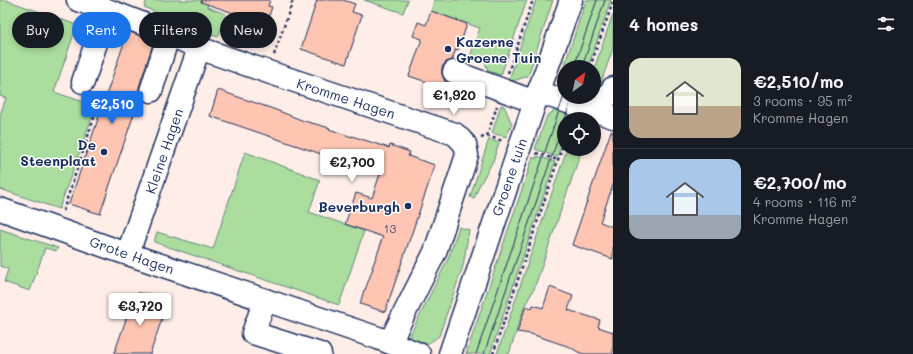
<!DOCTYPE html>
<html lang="en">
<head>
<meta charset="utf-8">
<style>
	body { margin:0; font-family:Mali,sans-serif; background:#242831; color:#f1f3f6; height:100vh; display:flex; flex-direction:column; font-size:15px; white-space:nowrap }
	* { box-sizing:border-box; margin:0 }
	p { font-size:13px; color:#9ea1a6 }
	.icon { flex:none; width:22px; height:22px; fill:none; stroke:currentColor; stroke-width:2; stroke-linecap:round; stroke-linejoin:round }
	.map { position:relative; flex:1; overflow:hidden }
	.sheet { display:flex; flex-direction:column; background:#171b24; width:300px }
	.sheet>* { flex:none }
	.banner { position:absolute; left:12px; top:12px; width:380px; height:36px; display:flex; gap:8px }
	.needle { width:26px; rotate:33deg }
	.tools { position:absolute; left:557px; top:60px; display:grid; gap:8px }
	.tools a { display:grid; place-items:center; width:44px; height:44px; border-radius:50%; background:#171b24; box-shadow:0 2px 6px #0003; font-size:20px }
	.price { position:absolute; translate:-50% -34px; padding:0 9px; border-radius:4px; background:#fff; color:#222; font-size:13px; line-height:26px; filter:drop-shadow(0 1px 2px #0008) }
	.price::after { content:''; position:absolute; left:50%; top:24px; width:12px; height:9px; margin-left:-6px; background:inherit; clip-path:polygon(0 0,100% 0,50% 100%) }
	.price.selected { background:#1a73e8; color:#fff }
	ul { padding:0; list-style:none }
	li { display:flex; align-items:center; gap:12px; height:100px; padding:0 16px }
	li+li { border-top:1px solid #363941 }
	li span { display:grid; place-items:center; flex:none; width:112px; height:80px; border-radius:12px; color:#555 }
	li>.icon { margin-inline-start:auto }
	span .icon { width:48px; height:48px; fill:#fffc; stroke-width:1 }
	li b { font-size:17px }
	h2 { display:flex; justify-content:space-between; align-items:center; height:48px; padding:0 16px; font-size:17px }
	.tag { padding:0 14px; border-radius:18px; background:#171b24; box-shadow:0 2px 6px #0003; font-size:14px; line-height:36px }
	.tag.selected { background:#1a73e8; color:#fff }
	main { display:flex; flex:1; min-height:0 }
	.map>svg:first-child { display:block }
	.green { fill:#abdd9e; stroke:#63867e }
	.building { fill:#fec6b2; stroke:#1b2f5e }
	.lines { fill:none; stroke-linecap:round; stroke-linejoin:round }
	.minor-casing { stroke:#1b2f5e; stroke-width:25 }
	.path { stroke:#1b2f5e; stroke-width:2.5; stroke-dasharray:3 3; stroke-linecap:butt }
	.minor { stroke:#fff; stroke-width:22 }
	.tram { stroke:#1b2f5e; stroke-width:1 }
	.poi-dot { fill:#1b2f5e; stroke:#fff; stroke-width:1.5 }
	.labels { text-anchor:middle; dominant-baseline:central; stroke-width:3; stroke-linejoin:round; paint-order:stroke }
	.number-label { font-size:12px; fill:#545573 }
	.poi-label { font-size:14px; font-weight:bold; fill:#1b2f5e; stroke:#fff; text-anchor:end }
	.street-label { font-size:14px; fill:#1b2f5e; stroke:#fff }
</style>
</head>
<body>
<main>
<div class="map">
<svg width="613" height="354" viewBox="0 0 613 354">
	<rect width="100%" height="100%" fill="#ffeee8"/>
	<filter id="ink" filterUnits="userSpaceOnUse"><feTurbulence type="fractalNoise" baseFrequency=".025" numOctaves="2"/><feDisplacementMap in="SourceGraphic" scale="8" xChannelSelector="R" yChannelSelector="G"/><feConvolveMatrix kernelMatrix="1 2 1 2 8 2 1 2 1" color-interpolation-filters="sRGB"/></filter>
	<g filter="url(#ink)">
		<g class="green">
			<path d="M 0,0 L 6,0 L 77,25 L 54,92 L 96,106 L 59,209 L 0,189 L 0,115 L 6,98 L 0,96 Z"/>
			<path d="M 147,0 L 209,0 L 207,7 L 226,14 L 218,37 L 187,27 L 144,7 Z"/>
			<path d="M 364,0 L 408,0 L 403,13 Z"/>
			<path d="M 434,0 L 527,0 L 501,75 L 488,71 L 485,62 L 470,57 L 480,28 L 431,11 Z"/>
			<path d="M 536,0 L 553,0 L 528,76 L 513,81 L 509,80 Z"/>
			<path d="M 586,0 L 611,0 L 588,67 L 564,67 L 564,73 L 563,70 Z"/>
			<path d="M 613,14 L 613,49 L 597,93 L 594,92 L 594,69 Z"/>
			<path d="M 501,105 L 504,106 L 512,124 L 506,137 L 492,133 Z"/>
			<path d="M 558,108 L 573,113 L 571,119 L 564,119 L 564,138 L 557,157 L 535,149 L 547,116 Z"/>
			<path d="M 489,139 L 499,143 L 493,161 L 479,186 L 474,199 L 470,197 Z"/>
			<path d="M 567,149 L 582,149 L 534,289 L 525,305 L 509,354 L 497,354 L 531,254 Z"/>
			<path d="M 245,152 L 320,180 L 309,212 L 364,231 L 339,305 L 154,242 L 157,232 L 213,249 Z"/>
			<path d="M 537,156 L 555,162 L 490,354 L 466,354 L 533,157 L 536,159 Z"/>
			<path d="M 459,227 L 469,230 L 463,266 L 439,336 C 425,347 424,345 408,339 L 448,259 Z"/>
			<path d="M 0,229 L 58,248 L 56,251 L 45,248 L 30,291 L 4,282 L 8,269 L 0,266 Z"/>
		</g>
		<g class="building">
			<path d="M 202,0 L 270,0 L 268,6 L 272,7 L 266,24 L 201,2 Z"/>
			<path d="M 317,0 L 343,0 L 355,4 L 352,12 L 362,15 L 346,64 L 301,49 Z"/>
			<path d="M 431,11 L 467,24 L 458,50 L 456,49 L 452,60 L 446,62 L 442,67 L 442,74 L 445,81 L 441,94 L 432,93 L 427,82 L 409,76 L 422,39 L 413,36 L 418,22 L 426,25 Z"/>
			<path d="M 128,31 L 154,41 L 139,87 L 139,93 L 140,96 L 100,214 L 69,204 Z"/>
			<path d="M 218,90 L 276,110 L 304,121 L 330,128 L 329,129 L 352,137 L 352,136 L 389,148 L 390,145 L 410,152 L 408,156 L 435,165 L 385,312 L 360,304 L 364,290 L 365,290 L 373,268 L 372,268 L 381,244 L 380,244 L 383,237 L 345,224 L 356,193 L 372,198 L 380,174 L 210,116 Z"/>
			<path d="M 611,131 L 613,132 L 613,185 L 600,222 L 613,227 L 613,259 L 572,245 Z"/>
			<path d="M 550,287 L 573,296 L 568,310 L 600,320 L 598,327 L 613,332 L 613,354 L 584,354 L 578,352 L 570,347 L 531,334 L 517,332 L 526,306 L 532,308 L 533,305 L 543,308 Z"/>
			<path d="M 138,293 L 150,294 L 147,304 L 165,310 L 150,354 L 114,354 L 133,299 L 132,296 Z"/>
		</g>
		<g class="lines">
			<g class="minor-casing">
				<g id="minor">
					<path d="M 78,0 L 115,13 L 169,34 L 199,48 L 268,72 L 455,134 L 465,144 L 467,155 L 435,252 L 390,342"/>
					<path d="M 454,72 L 535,102"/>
					<path d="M 83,82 L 107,10"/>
					<path d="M 151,91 L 169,34"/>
					<path d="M 538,92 L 613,117"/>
					<path d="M 597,111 L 613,88"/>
					<path d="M 0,209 L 113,249 L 378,338 L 419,354"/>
					<path d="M 128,253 L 199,48"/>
					<path d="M 265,300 L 253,333 L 320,354"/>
					<path d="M 450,354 L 535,102 L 571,0"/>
				</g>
			</g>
			<g class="path">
				<path d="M 274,55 L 293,0"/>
				<path d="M 590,67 L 613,2"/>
				<path d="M 508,73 L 533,0"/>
				<path d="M 487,136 L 503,141"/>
				<path d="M 481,138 L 487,136 L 497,106"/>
				<path d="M 536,153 L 558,160"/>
				<path d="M 63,211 L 99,103 L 94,96"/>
				<path d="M 493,354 L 564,142"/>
			</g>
			<use href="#minor" class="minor"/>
			<g class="tram">
				<path d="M 574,67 L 597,0"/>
				<path d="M 582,67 L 605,0"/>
				<path d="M 565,119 L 572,97"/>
				<path d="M 476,354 L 564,96"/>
				<path d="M 484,354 L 564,121"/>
			</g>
		</g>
	</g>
	<g class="poi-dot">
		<circle cx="448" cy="49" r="4"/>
		<circle cx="104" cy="152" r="4"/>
		<circle cx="408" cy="206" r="4"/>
	</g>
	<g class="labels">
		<g class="number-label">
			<text x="390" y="228">13</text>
		</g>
		<g class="poi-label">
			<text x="456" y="41" text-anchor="start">Kazerne<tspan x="456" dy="16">Groene Tuin</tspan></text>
			<text x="96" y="144">De<tspan x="96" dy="16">Steenplaat</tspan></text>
			<text x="400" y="206">Beverburgh</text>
		</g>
		<g class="street-label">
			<text transform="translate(346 98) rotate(18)">Kromme Hagen</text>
			<text transform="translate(164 151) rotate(-71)">Kleine Hagen</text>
			<text transform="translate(509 177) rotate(-71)">Groene tuin</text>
			<text transform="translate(132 255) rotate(19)">Grote Hagen</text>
		</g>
	</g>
</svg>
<div class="tools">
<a><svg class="needle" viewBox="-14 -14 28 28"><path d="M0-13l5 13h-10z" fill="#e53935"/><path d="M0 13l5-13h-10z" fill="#9ea1a6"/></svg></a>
<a><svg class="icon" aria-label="locate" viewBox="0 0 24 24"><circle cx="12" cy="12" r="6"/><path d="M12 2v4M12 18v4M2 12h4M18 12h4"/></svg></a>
</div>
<b class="price" style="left:454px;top:116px">€1,920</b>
<b class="price selected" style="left:112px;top:125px">€2,510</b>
<b class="price" style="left:352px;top:183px">€2,700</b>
<b class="price" style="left:140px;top:327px">€3,720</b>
<div class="banner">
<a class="tag">Buy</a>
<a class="tag selected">Rent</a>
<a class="tag">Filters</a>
<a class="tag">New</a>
</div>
</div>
<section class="sheet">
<h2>4 homes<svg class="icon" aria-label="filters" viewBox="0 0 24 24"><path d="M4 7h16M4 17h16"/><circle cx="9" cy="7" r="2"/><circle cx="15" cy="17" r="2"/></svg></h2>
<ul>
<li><span style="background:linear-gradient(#dfe7d0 60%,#b9a48a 0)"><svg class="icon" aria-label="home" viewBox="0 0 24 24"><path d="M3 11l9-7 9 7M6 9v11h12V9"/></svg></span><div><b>€2,510/mo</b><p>3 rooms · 95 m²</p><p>Kromme Hagen</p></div></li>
<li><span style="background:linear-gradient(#a9c7e8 70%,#9aa5b1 0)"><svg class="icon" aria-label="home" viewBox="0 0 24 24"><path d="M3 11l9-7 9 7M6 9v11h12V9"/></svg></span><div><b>€2,700/mo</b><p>4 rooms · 116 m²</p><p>Kromme Hagen</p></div></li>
</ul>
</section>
</main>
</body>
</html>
